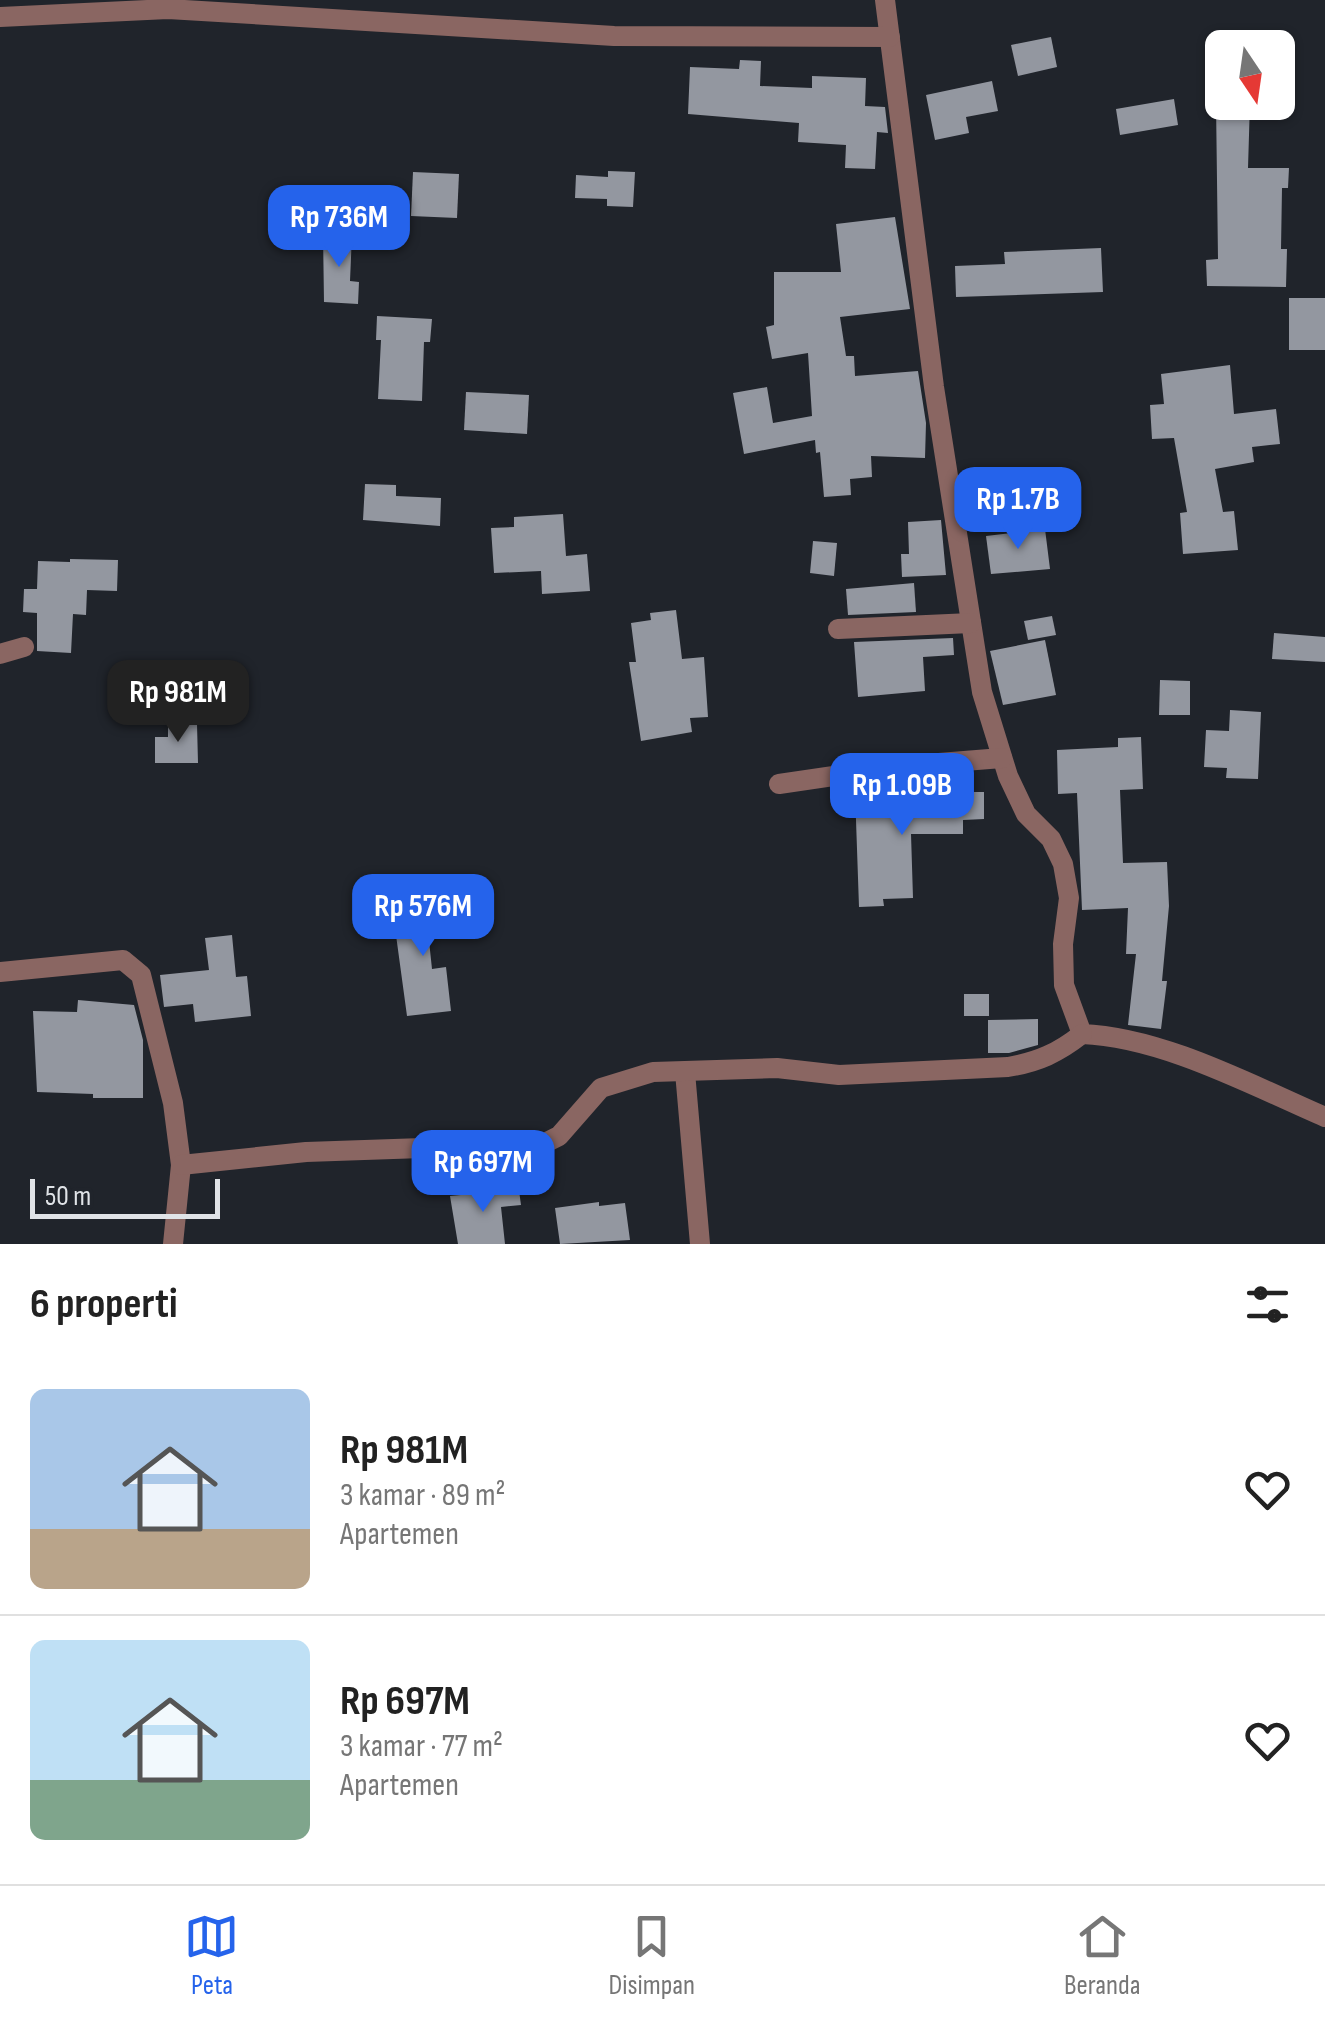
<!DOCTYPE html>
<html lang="id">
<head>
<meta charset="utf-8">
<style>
	body { margin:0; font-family:"Sofia Sans Condensed",sans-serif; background:#f6f6f6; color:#222; height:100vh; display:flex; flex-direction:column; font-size:38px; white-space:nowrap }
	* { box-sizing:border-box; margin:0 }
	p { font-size:32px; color:#767676 }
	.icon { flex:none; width:55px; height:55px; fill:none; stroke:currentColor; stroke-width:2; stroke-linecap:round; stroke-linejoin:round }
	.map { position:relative; height:1244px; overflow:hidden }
	.panel { display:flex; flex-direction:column; background:#fff; flex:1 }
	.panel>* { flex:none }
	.needle { width:65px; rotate:167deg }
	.controls { position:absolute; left:1205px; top:30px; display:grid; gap:20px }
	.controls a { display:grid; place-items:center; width:90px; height:90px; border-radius:15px; background:#fff; box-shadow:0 2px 8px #0004; font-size:50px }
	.scale { position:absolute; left:30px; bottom:25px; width:190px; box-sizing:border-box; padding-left:10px; border:5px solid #e0e3e7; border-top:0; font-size:28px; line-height:35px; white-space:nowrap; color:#e0e3e7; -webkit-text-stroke:8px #20242b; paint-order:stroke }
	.price { position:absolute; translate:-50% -85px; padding:0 22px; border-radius:20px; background:#2563eb; color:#fff; font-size:32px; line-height:65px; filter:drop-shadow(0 2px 5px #0008) }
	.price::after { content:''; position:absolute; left:50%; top:60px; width:30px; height:22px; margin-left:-15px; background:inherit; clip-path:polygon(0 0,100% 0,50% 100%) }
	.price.on { background:#222; color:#fff }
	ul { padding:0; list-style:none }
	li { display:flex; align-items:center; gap:30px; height:250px; padding:0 30px }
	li+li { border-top:2px solid #e0e0e0 }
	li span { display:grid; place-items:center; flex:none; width:280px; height:200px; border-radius:15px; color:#555 }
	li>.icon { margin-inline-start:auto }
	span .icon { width:120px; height:120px; fill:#fffc; stroke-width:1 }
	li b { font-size:42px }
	h2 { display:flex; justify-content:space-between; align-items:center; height:120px; padding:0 30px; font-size:42px }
	.tab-bar { display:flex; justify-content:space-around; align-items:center; height:140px; border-top:2px solid #e0e0e0; background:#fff; font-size:28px; color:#767676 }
	.tab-bar a { display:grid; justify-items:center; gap:5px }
	.tab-bar .on { color:#2563eb }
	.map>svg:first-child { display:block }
	.building { fill:#9397a0 }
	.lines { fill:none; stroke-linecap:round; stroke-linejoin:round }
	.street { stroke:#8a6662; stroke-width:20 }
</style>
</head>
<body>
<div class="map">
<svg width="1325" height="1244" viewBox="0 0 1325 1244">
	<rect width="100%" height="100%" fill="#20242b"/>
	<g class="building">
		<path d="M 1051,37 L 1057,67 L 1018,76 L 1011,45 Z"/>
		<path d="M 740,60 L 761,61 L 760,86 L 812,88 L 812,76 L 866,78 L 865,106 L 885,107 L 888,133 L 877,132 L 875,169 L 845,168 L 846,145 L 798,142 L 799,123 L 688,114 L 690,67 L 739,69 Z"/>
		<path d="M 992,81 L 998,111 L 966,117 L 969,133 L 935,140 L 926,95 Z"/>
		<path d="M 1174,99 L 1178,125 L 1120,135 L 1116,109 Z"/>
		<path d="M 1216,102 L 1250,102 L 1248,168 L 1289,168 L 1288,188 L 1282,188 L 1281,249 L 1287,249 L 1286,287 L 1207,286 L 1206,260 L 1218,259 Z"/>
		<path d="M 608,171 L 635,172 L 633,207 L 607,206 L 607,199 L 575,198 L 576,175 L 608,177 Z"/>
		<path d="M 413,172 L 459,174 L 457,218 L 411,216 Z"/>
		<path d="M 895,217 L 910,309 L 840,317 L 846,356 L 854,356 L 855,376 L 918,371 L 926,423 L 925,458 L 871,456 L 872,477 L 850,479 L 851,495 L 824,497 L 820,452 L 816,453 L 815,440 L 744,454 L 733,393 L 767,387 L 773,423 L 812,416 L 808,353 L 772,359 L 766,327 L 774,325 L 774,272 L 841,272 L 836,224 Z"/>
		<path d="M 323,233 L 352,234 L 350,281 L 359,282 L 358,304 L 324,302 Z"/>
		<path d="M 1101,248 L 1103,292 L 956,297 L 955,266 L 1005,264 L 1004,252 Z"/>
		<rect x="1289" y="298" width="36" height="52"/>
		<path d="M 377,316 L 432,319 L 430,342 L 424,342 L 422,401 L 378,399 L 381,340 L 376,340 Z"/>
		<path d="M 1230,365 L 1234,414 L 1276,409 L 1280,444 L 1252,447 L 1254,462 L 1215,469 L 1223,512 L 1234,511 L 1238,550 L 1183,554 L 1180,513 L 1187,512 L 1174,438 L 1152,439 L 1150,405 L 1164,404 L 1161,374 Z"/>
		<path d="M 466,392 L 529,395 L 527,434 L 464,430 Z"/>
		<path d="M 365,484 L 396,485 L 396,496 L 441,498 L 440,526 L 363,520 Z"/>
		<path d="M 563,514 L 566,556 L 587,554 L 590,591 L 542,594 L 541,571 L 494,573 L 491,528 L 514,527 L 514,517 Z"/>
		<path d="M 941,520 L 946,575 L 902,577 L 901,554 L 909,554 L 908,522 Z"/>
		<path d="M 1045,529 L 1050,569 L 991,574 L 986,536 Z"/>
		<path d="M 813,541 L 837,543 L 834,576 L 810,573 Z"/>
		<path d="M 70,559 L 118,560 L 117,591 L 87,590 L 86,615 L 73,614 L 71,653 L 37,651 L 37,613 L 23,612 L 24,589 L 37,589 L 38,561 L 70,562 Z"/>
		<path d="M 914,583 L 916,612 L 848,615 L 846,589 Z"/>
		<path d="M 676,610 L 682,659 L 704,657 L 708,717 L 690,718 L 692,732 L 641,741 L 629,662 L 636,662 L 631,623 L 651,620 L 650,613 Z"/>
		<path d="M 1052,616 L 1056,635 L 1028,640 L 1024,621 Z"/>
		<path d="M 1274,633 L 1325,637 L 1325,662 L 1272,659 Z"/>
		<path d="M 953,638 L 954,655 L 923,657 L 925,691 L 858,697 L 854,642 Z"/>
		<path d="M 1045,640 L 1056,695 L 1003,705 L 990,651 Z"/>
		<path d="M 1160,680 L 1190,681 L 1190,715 L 1159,715 Z"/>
		<path d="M 1230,710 L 1261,712 L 1258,779 L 1226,778 L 1227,768 L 1204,767 L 1206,730 L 1229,731 Z"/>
		<path d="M 168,724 L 197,724 L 198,763 L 155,763 L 155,737 L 168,737 Z"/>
		<path d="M 1141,737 L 1143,789 L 1120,790 L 1123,863 L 1167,862 L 1169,906 L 1162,981 L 1167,981 L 1161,1029 L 1128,1025 L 1136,954 L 1126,954 L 1128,908 L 1082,910 L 1077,793 L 1058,794 L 1057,750 L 1118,747 L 1118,738 Z"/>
		<path d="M 855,791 L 894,791 L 894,805 L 938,804 L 938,792 L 984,792 L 984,819 L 963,820 L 963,834 L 911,834 L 913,898 L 883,899 L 884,906 L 859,907 Z"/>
		<path d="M 456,905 L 458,927 L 428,931 L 432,969 L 446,967 L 451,1011 L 407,1016 L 393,913 Z"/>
		<path d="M 232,935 L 236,977 L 247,976 L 251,1016 L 195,1022 L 193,1004 L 164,1007 L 160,975 L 209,970 L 205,938 Z"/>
		<rect x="964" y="994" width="25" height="22"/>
		<path d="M 78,1000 L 134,1005 L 143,1040 L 143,1098 L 93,1098 L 93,1094 L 37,1092 L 33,1011 L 77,1012 Z"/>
		<path d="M 1038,1019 L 1038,1045 L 1009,1053 L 988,1053 L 988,1020 Z"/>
		<path d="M 518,1183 L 521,1205 L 501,1207 L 505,1244 L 458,1244 L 450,1196 L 493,1192 L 492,1186 Z"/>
		<path d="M 599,1202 L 599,1206 L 625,1203 L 630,1240 L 560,1244 L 555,1208 Z"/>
	</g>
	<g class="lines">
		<g class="street">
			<path d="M 885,0 L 934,387 L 982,692 L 1008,776 L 1026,814 L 1051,839 L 1063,864 L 1069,898 L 1063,944 L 1064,985 L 1082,1034 C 1162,1037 1251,1085 1325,1117"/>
			<path d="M 0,17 L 168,9 L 614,36 L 890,37"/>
			<path d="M 838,629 L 971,623"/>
			<path d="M 0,654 L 24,647"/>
			<path d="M 779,784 L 901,766 L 1002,758"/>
			<path d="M 0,972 L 123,960 L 141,975 L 173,1103 L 181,1165 L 173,1244"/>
			<path d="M 685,1072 L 700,1244"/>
			<path d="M 181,1165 L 306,1152 L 543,1144 L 559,1136 L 601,1088 L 653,1072 L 777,1068 L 839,1075 L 1008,1067 C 1038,1062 1058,1053 1082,1034"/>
		</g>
	</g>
</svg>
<div class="controls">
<a><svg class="needle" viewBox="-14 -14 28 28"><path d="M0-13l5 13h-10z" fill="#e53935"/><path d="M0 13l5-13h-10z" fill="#767676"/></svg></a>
</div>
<div class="scale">50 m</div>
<b class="price" style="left:339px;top:270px">Rp 736M</b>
<b class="price" style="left:1018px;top:552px">Rp 1.7B</b>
<b class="price on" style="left:178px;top:745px">Rp 981M</b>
<b class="price" style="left:902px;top:838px">Rp 1.09B</b>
<b class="price" style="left:423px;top:959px">Rp 576M</b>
<b class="price" style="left:483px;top:1215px">Rp 697M</b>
</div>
<section class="panel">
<h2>6 properti<svg class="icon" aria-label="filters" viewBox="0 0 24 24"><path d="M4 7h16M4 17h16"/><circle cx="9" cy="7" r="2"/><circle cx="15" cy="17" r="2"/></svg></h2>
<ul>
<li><span style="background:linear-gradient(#a9c7e8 70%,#b9a48a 0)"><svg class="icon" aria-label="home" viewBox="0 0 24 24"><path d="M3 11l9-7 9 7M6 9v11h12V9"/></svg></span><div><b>Rp 981M</b><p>3 kamar · 89 m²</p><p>Apartemen</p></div><svg class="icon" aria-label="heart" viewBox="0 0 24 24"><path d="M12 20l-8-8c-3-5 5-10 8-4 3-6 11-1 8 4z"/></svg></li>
<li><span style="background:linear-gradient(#bfe0f5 70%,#7fa58c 0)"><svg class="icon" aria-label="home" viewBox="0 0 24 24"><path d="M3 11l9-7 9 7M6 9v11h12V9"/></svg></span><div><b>Rp 697M</b><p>3 kamar · 77 m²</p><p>Apartemen</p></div><svg class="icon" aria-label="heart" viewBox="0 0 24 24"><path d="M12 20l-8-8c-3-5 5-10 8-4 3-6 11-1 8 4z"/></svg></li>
</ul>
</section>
<nav class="tab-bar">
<a class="on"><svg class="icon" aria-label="map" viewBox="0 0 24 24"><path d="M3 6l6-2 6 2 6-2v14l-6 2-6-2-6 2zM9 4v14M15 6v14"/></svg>Peta</a>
<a><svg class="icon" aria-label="saved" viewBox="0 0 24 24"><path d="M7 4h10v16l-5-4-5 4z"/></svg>Disimpan</a>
<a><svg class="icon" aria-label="home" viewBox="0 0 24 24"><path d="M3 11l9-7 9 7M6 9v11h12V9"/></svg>Beranda</a>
</nav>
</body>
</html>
